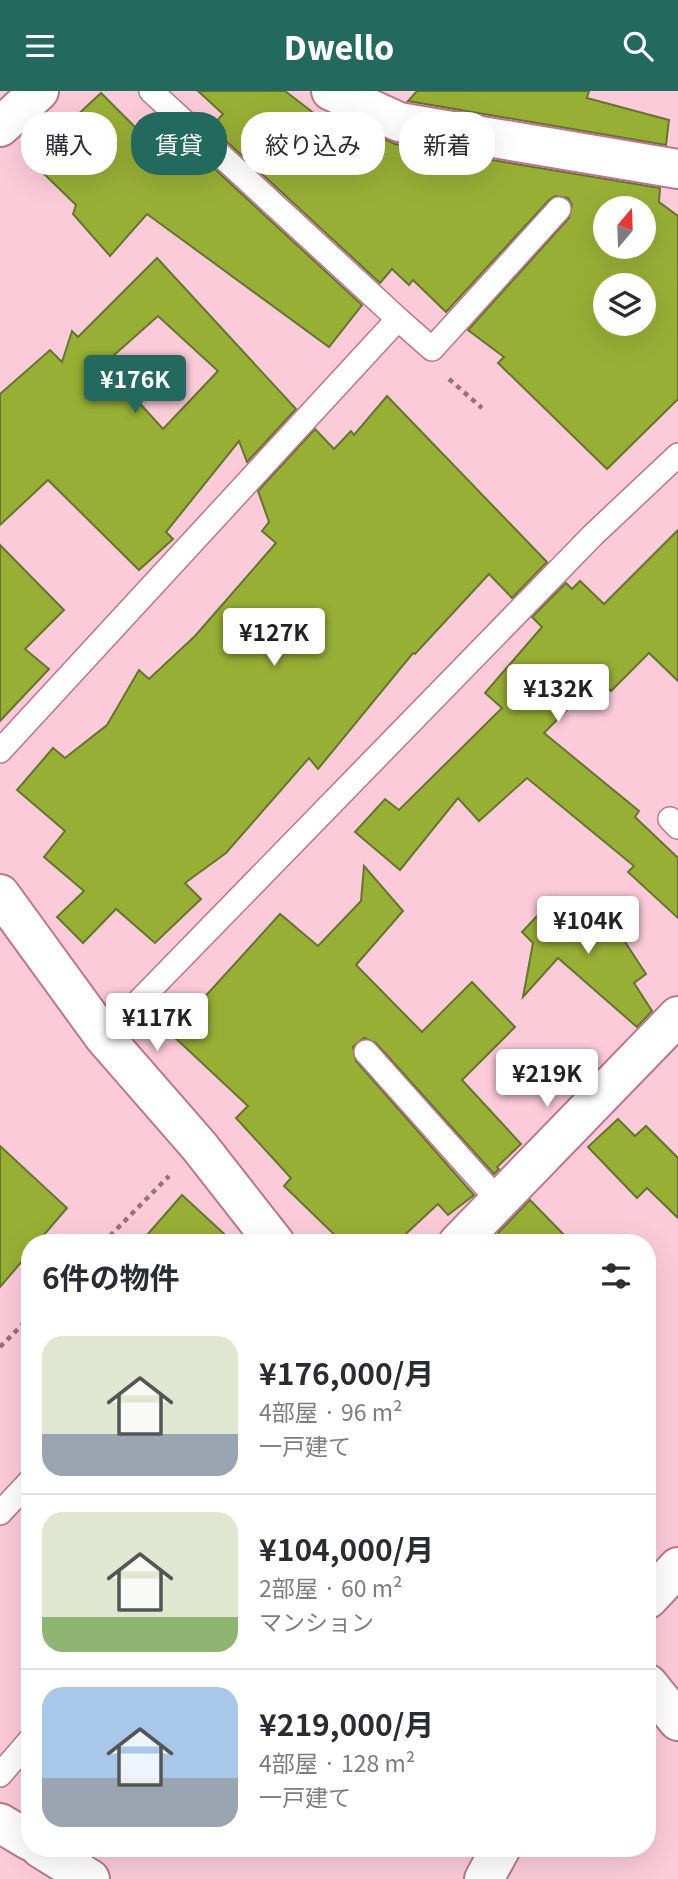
<!DOCTYPE html>
<html lang="ja">
<head>
<meta charset="utf-8">
<style>
	body { margin:0; font-family:Georgia,"Noto Sans JP",serif; background:#f7f7f7; color:#2b2b33; height:100vh; display:flex; flex-direction:column; font-size:26px; white-space:nowrap }
	* { box-sizing:border-box; margin:0 }
	p { font-size:23px; color:#7c7c81 }
	.icon { flex:none; width:38px; height:38px; fill:none; stroke:currentColor; stroke-width:2; stroke-linecap:round; stroke-linejoin:round }
	.map { position:relative; flex:1; overflow:hidden }
	.side { position:absolute; left:21px; top:1143px; width:635px; height:623px; display:flex; flex-direction:column; background:#fff; border-radius:28px; box-shadow:0 7px 28px #0002 }
	.side>* { flex:none }
	.top-card { position:absolute; left:21px; top:21px; width:637px; height:63px; display:flex; gap:14px }
	.needle { width:46px; rotate:19deg }
	.controls { position:absolute; left:593px; top:105px; display:grid; gap:14px }
	.controls a { display:grid; place-items:center; width:63px; height:63px; border-radius:50%; background:#fff; box-shadow:0 7px 28px #0002; font-size:35px }
	.price { position:absolute; translate:-50% -60px; padding:0 16px; border-radius:7px; background:#fff; color:#222; font-size:23px; line-height:46px; filter:drop-shadow(0 2px 4px #0008) }
	.price::after { content:''; position:absolute; left:50%; top:42px; width:21px; height:16px; margin-left:-10px; background:inherit; clip-path:polygon(0 0,100% 0,50% 100%) }
	.price.active { background:#23695d; color:#fff }
	ul { padding:0; list-style:none }
	li { display:flex; align-items:center; gap:21px; height:175px; padding:0 21px }
	li+li { border-top:2px solid #e1e1e2 }
	li span { display:grid; place-items:center; flex:none; width:196px; height:140px; border-radius:21px; color:#555 }
	li>.icon { margin-inline-start:auto }
	span .icon { width:84px; height:84px; fill:#fffc; stroke-width:1 }
	li b { font-size:30px }
	h2 { display:flex; justify-content:space-between; align-items:center; height:84px; padding:0 21px; font-size:30px }
	.tag { padding:0 24px; border-radius:28px; background:#fff; box-shadow:0 7px 28px #0002; font-size:24px; line-height:63px }
	.tag.active { background:#23695d; color:#fff }
	header { display:flex; justify-content:space-between; align-items:center; height:91px; padding:0 21px; background:#23695d; color:#fff; font-size:32px; font-weight:800 }
	.map>svg:first-child { display:block }
	.building { fill:#98af36; stroke:#65742f; stroke-width:2; fill-rule:evenodd }
	.lines { fill:none; stroke-linecap:round; stroke-linejoin:round }
	.lane-casing { stroke:#bd758b; stroke-width:26 }
	.street-casing { stroke:#bd758b; stroke-width:42 }
	.secondary-casing { stroke:#bd758b; stroke-width:42 }
	.path { stroke:#96707b; stroke-width:4.5; stroke-dasharray:5 5; stroke-linecap:butt }
	.lane { stroke:#fff; stroke-width:23 }
	.street { stroke:#fff; stroke-width:38 }
	.secondary { stroke:#fff; stroke-width:38 }
</style>
</head>
<body>
<header><svg class="icon" aria-label="menu" viewBox="0 0 24 24"><path d="M4 6h16M4 12h16M4 18h16"/></svg>Dwello<svg class="icon" aria-label="search" viewBox="0 0 24 24"><circle cx="10" cy="10" r="6"/><path d="M15 15l6 6"/></svg></header>
<div class="map">
<svg width="678" height="1788" viewBox="0 0 678 1788">
	<rect width="100%" height="100%" fill="#fccbd9"/>
	<g class="building">
		<path d="M 198,0 L 285,0 L 367,63 L 380,46 L 395,53 L 660,97 L 659,111 L 678,125 L 678,308 L 607,378 L 498,272 L 504,266 L 468,239 L 569,127 L 572,114 L 568,107 L 555,105 L 549,109 L 446,221 L 413,189 L 409,194 L 392,178 L 380,192 L 211,36 L 223,23 ZM 606,117 L 644,117 L 644,156 L 606,156 ZM 606,194 L 644,194 L 644,233 L 606,233 Z"/>
		<path d="M 417,0 L 589,0 L 587,7 L 669,29 L 666,54 L 408,10 Z"/>
		<path d="M 101,2 L 176,77 L 193,58 L 362,214 L 329,256 L 147,123 L 110,165 L 73,123 L 76,114 L 42,81 L 52,69 L 42,57 Z"/>
		<path d="M 157,167 L 296,318 L 247,371 L 239,350 L 166,441 L 173,448 L 139,479 L 48,389 L 0,434 L 0,303 L 50,259 L 62,271 L 72,240 L 78,246 ZM 158,225 L 218,280 L 163,338 L 104,273 Z"/>
		<path d="M 387,305 L 547,471 L 512,507 L 489,483 L 415,563 L 413,562 L 318,678 L 309,667 L 226,762 L 185,792 L 201,808 L 155,852 L 116,818 L 83,852 L 57,826 L 84,800 L 44,766 L 65,740 L 17,699 L 53,657 L 65,667 L 107,634 L 139,579 L 149,588 L 195,545 L 276,452 L 262,440 L 269,431 L 258,400 L 315,338 L 334,358 L 351,340 L 354,344 Z"/>
		<path d="M 678,439 L 678,590 L 649,562 L 611,600 L 598,587 L 544,642 L 639,720 L 635,726 L 678,767 L 678,827 L 628,781 L 634,775 L 527,687 L 479,730 L 458,707 L 400,779 L 355,741 L 385,708 L 399,719 L 502,617 L 485,602 L 542,536 L 532,526 L 566,492 L 572,498 L 580,490 L 604,513 Z"/>
		<path d="M 0,454 L 64,519 L 25,558 L 49,578 L 0,630 Z"/>
		<path d="M 364,775 L 403,820 L 356,874 L 422,941 L 472,891 L 515,936 L 462,989 L 521,1053 L 497,1076 L 499,1078 L 494,1083 L 376,952 L 364,947 L 353,956 L 356,970 L 474,1104 L 448,1124 L 438,1113 L 396,1152 L 343,1152 L 284,1095 L 291,1087 L 236,1027 L 248,1015 L 171,943 L 280,823 L 318,855 L 361,810 Z"/>
		<path d="M 555,806 L 581,830 L 599,811 L 646,883 L 634,892 L 652,920 L 637,936 L 558,867 L 523,906 L 533,852 L 522,841 Z"/>
		<path d="M 618,1028 L 635,1045 L 646,1035 L 678,1067 L 678,1127 L 647,1097 L 637,1107 L 588,1056 Z"/>
		<path d="M 0,1055 L 67,1117 L 37,1152 L 30,1152 L 30,1161 L 0,1196 Z"/>
		<path d="M 182,1104 L 234,1152 L 140,1152 Z"/>
		<path d="M 530,1109 L 572,1152 L 506,1152 L 498,1142 Z"/>
	</g>
	<g class="lines">
		<g class="lane-casing">
			<g id="lane">
				<path d="M 151,0 L 398,228"/>
				<path d="M 0,660 L 398,228 L 432,258 L 559,118"/>
				<path d="M 670,728 L 678,736"/>
				<path d="M 104,946 L 593,444 L 678,364"/>
				<path d="M 366,961 L 499,1110"/>
				<path d="M 0,1422 L 30,1390"/>
				<path d="M 0,1684 L 30,1649"/>
			</g>
		</g>
		<g class="street-casing">
			<g id="street">
				<path d="M 331,0 L 399,31 L 678,78"/>
				<path d="M 0,36 L 39,0"/>
				<path d="M 0,803 L 104,946 L 199,1055 L 275,1152"/>
				<path d="M 458,1152 L 678,925"/>
				<path d="M 648,1508 L 678,1476"/>
				<path d="M 648,1593 L 678,1630"/>
				<path d="M 484,1788 L 501,1757"/>
			</g>
		</g>
		<g class="secondary-casing">
			<g id="secondary">
				<path d="M 0,1732 L 30,1750"/>
				<path d="M 40,1757 L 90,1788"/>
			</g>
		</g>
		<g class="path">
			<path d="M 449,288 L 482,317"/>
			<path d="M 103,1152 L 169,1085"/>
			<path d="M 0,1256 L 30,1226"/>
		</g>
		<use href="#lane" class="lane"/>
		<use href="#street" class="street"/>
		<use href="#secondary" class="secondary"/>
	</g>
</svg>
<div class="controls">
<a><svg class="needle" viewBox="-14 -14 28 28"><path d="M0-13l5 13h-10z" fill="#e53935"/><path d="M0 13l5-13h-10z" fill="#7c7c81"/></svg></a>
<a><svg class="icon" aria-label="layers" viewBox="0 0 24 24"><path d="M12 4l9 5-9 5-9-5zM3 14l9 5 9-5"/></svg></a>
</div>
<b class="price active" style="left:135px;top:324px">¥176K</b>
<b class="price" style="left:274px;top:577px">¥127K</b>
<b class="price" style="left:558px;top:633px">¥132K</b>
<b class="price" style="left:588px;top:865px">¥104K</b>
<b class="price" style="left:157px;top:962px">¥117K</b>
<b class="price" style="left:547px;top:1018px">¥219K</b>
<div class="top-card">
<a class="tag">購入</a>
<a class="tag active">賃貸</a>
<a class="tag">絞り込み</a>
<a class="tag">新着</a>
</div>
<section class="side">
<h2>6件の物件<svg class="icon" aria-label="filters" viewBox="0 0 24 24"><path d="M4 7h16M4 17h16"/><circle cx="9" cy="7" r="2"/><circle cx="15" cy="17" r="2"/></svg></h2>
<ul>
<li><span style="background:linear-gradient(#dfe7d0 70%,#9aa5b1 0)"><svg class="icon" aria-label="home" viewBox="0 0 24 24"><path d="M3 11l9-7 9 7M6 9v11h12V9"/></svg></span><div><b>¥176,000/月</b><p>4部屋 · 96 m²</p><p>一戸建て</p></div></li>
<li><span style="background:linear-gradient(#dfe7d0 75%,#8fb573 0)"><svg class="icon" aria-label="home" viewBox="0 0 24 24"><path d="M3 11l9-7 9 7M6 9v11h12V9"/></svg></span><div><b>¥104,000/月</b><p>2部屋 · 60 m²</p><p>マンション</p></div></li>
<li><span style="background:linear-gradient(#a9c7e8 65%,#9aa5b1 0)"><svg class="icon" aria-label="home" viewBox="0 0 24 24"><path d="M3 11l9-7 9 7M6 9v11h12V9"/></svg></span><div><b>¥219,000/月</b><p>4部屋 · 128 m²</p><p>一戸建て</p></div></li>
</ul>
</section>
</div>
</body>
</html>
